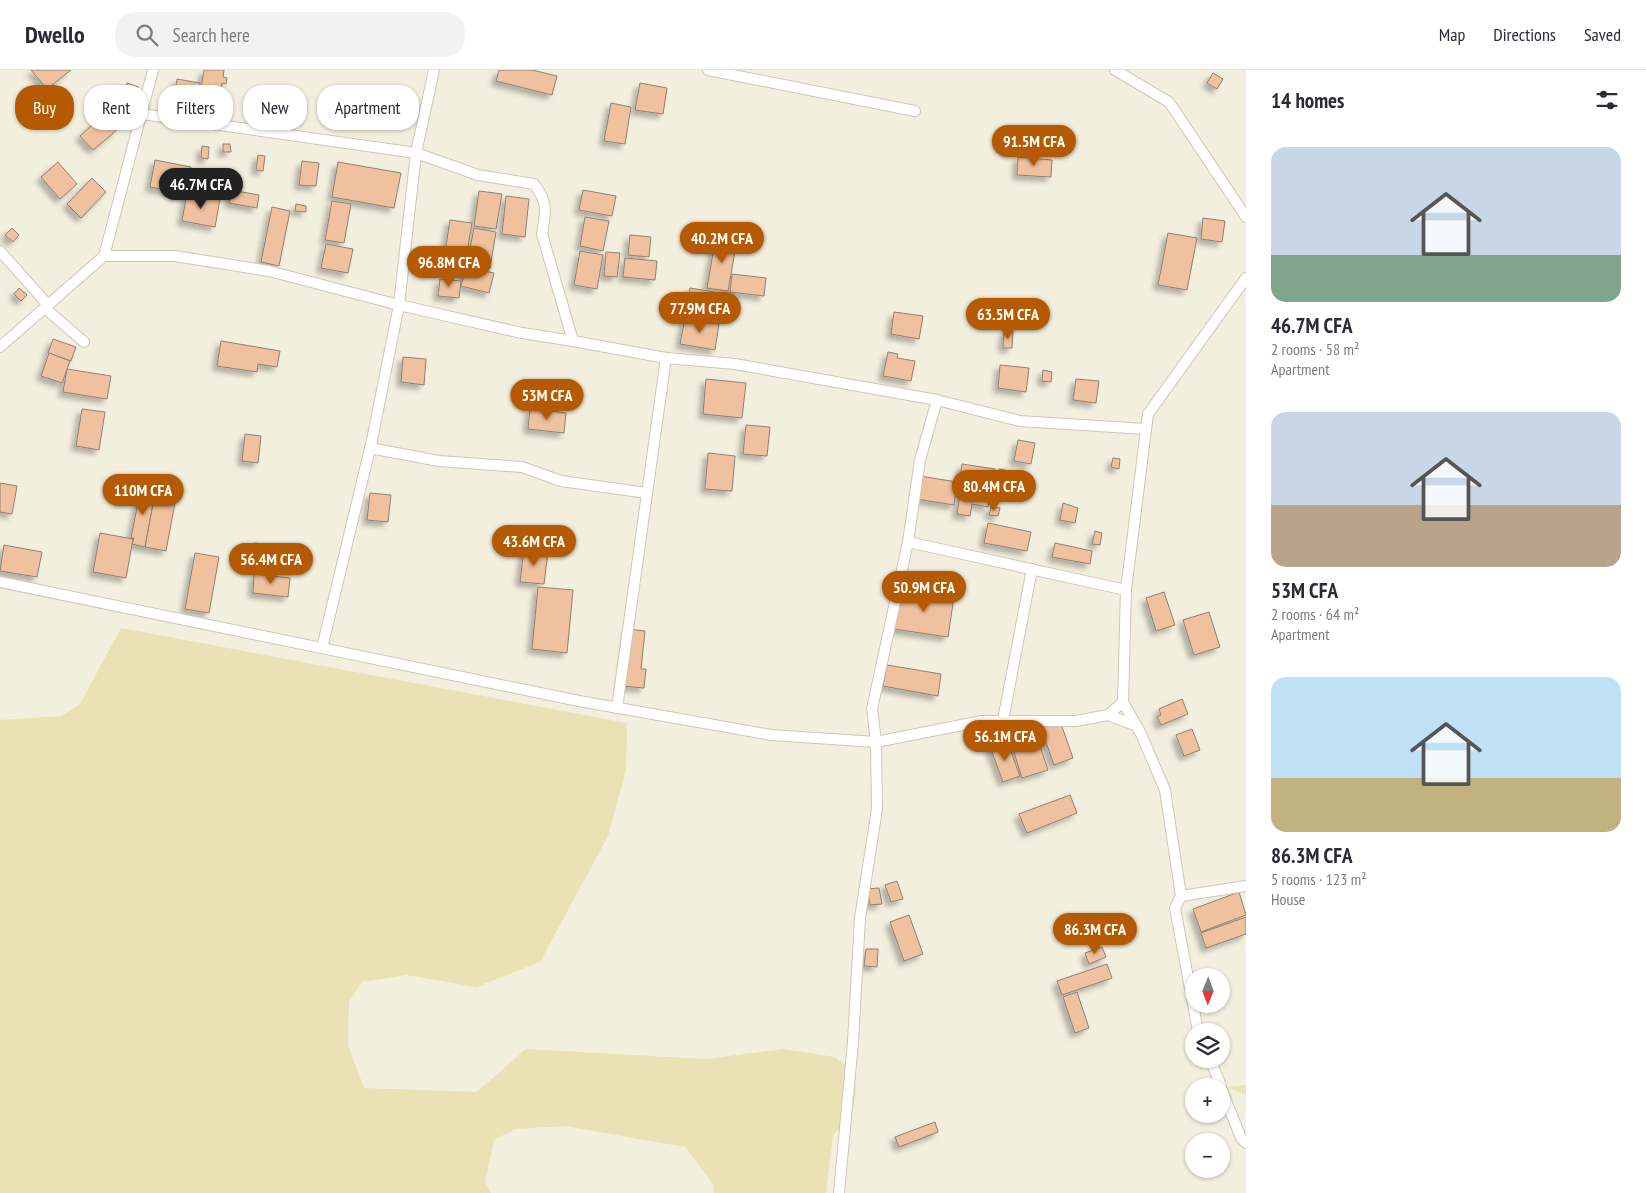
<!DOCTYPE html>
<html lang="en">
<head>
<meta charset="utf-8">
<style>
	body { margin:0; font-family:"PT Sans Narrow",sans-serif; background:#f2f2f3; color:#2b2b33; height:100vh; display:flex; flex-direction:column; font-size:19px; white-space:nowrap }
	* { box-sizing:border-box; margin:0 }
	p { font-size:16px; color:#7c7c81 }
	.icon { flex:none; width:28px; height:28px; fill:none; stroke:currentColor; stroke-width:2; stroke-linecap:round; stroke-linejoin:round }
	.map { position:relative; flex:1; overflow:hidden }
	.side { display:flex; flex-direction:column; background:#fff; width:400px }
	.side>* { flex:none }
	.top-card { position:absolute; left:15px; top:15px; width:475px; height:45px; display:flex; gap:10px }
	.needle { width:32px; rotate:181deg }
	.controls { position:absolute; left:1185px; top:898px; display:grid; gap:10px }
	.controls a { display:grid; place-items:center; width:45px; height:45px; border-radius:50%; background:#fff; box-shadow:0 1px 4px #0004; font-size:25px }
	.price { position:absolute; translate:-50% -42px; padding:0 11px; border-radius:18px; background:#b65a02; color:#fff; font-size:16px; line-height:32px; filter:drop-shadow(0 1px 2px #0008) }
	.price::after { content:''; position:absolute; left:50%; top:30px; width:15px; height:11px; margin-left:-8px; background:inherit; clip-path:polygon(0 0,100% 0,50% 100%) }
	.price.on { background:#222; color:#fff }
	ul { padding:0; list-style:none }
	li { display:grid; align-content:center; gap:10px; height:265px; padding:0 25px }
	li span { display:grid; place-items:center; height:155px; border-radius:15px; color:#555 }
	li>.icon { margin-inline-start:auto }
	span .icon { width:90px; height:90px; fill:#fffc; stroke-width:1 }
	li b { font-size:21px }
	h2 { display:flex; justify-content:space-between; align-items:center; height:60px; padding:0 25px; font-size:21px }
	.tag { padding:0 18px; border-radius:20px; background:#fff; box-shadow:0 1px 4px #0004; font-size:18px; line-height:45px }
	.tag.on { background:#b65a02; color:#fff }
	header { display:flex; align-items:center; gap:30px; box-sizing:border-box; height:70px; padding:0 25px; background:#fff; border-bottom:1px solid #e1e1e2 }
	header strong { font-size:24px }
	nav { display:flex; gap:28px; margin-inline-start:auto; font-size:18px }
	.search { width:350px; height:45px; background:#f2f2f3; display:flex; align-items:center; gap:12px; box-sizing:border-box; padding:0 18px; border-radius:20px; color:#7c7c81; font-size:19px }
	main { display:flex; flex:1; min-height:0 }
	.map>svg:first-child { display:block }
	.green { fill:#eae1b5 }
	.building { fill:#f0c19e; stroke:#8f8076; filter:url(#shadow) }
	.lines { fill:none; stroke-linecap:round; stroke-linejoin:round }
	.street-casing { stroke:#cbc8b7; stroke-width:12 }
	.street { stroke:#fff; stroke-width:10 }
</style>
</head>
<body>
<header>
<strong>Dwello</strong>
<div class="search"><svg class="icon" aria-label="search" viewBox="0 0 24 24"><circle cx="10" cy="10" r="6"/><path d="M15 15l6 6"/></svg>Search here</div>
<nav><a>Map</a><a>Directions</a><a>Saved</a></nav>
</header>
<main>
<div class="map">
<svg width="1246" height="1123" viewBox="0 0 1246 1123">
	<defs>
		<filter id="shadow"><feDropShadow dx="-4.5" dy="4.5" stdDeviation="2.5" flood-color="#0004"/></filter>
	</defs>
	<rect width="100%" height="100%" fill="#f3efde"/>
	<g class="green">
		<path d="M 121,558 L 627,653 L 626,700 L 608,766 L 540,892 L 476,917 L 406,905 L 362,912 L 349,932 L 348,975 L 364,1018 L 477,1022 L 526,979 L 706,989 L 783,979 L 835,987 L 855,1003 L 856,1025 L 850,1048 L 833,1065 L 826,1123 L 714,1123 L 713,1114 L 685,1077 L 564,1056 L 515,1059 L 494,1070 L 485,1112 L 491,1123 L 0,1123 L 0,650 L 61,646 L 80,634 Z"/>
		<path d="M 1246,1015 L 1246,1025 L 1227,1017 Z"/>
	</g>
	<g class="building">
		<path d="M 31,0 L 71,0 L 47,19 Z"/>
		<path d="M 204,0 L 224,0 L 223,7 L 227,8 L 226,14 L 222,13 L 220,30 L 208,28 L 206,38 L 198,37 Z"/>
		<path d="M 499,0 L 532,0 L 557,6 L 552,25 L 496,11 Z"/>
		<path d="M 1213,3 L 1223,9 L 1217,19 L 1207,13 Z"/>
		<path d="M 177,9 L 200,13 L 197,32 L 174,29 Z"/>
		<path d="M 127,13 L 138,17 L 136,24 L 125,21 Z"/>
		<path d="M 640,13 L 667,18 L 663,44 L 635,40 Z"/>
		<path d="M 611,33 L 631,37 L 625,74 L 604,71 Z"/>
		<path d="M 103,45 L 117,60 L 93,80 L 80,66 Z"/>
		<path d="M 223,74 L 230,74 L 231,82 L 223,82 Z"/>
		<path d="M 202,76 L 209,77 L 208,89 L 201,88 Z"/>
		<path d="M 258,85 L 265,86 L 263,101 L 256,100 Z"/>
		<path d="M 1018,87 L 1052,90 L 1051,107 L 1017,105 Z"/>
		<path d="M 155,90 L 191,97 L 186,124 L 150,117 Z"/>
		<path d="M 302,91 L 319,93 L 316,116 L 299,115 Z"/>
		<path d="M 58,92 L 77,114 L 60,129 L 41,107 Z"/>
		<path d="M 338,92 L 401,103 L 394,138 L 332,127 Z"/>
		<path d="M 192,99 L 224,105 L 220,125 L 188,119 Z"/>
		<path d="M 92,108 L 106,122 L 81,148 L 67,134 Z"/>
		<path d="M 231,120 L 259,125 L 257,138 L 229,133 Z"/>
		<path d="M 583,120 L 616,126 L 612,146 L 579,140 Z"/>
		<path d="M 479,121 L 502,124 L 496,159 L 474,156 Z"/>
		<path d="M 187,123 L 220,129 L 215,157 L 182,151 Z"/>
		<path d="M 506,126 L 529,129 L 525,167 L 502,164 Z"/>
		<path d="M 332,131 L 351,134 L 344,173 L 325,170 Z"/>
		<path d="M 296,134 L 306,136 L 306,142 L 295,141 Z"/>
		<path d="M 272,137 L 290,141 L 279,196 L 261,192 Z"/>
		<path d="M 585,147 L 609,151 L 603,181 L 580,176 Z"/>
		<path d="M 1203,148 L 1225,151 L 1222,172 L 1201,169 Z"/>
		<path d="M 450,150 L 472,153 L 465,193 L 444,189 Z"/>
		<path d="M 12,158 L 19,165 L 13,172 L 5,165 Z"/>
		<path d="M 474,158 L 496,162 L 490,198 L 467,194 Z"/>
		<path d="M 1168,163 L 1197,168 L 1187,220 L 1158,215 Z"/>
		<path d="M 630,165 L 651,167 L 649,187 L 628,185 Z"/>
		<path d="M 716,166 L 737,170 L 728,221 L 707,218 Z"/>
		<path d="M 326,174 L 353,179 L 348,203 L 321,198 Z"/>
		<path d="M 580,181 L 603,185 L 597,219 L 574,215 Z"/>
		<path d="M 606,182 L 620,183 L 617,207 L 604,206 Z"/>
		<path d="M 625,188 L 657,191 L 655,210 L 623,207 Z"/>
		<path d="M 466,197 L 494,203 L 489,223 L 461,216 Z"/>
		<path d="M 732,204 L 766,208 L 764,226 L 730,222 Z"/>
		<path d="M 440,209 L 461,211 L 459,228 L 438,226 Z"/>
		<path d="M 19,218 L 27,225 L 21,231 L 14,224 Z"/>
		<path d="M 690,218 L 727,224 L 723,247 L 686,241 Z"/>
		<path d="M 894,242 L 923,246 L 919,269 L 891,264 Z"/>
		<path d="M 685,248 L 719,254 L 715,280 L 680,274 Z"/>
		<path d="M 1004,261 L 1013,261 L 1012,278 L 1003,278 Z"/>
		<path d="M 53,269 L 76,277 L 71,291 L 48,283 Z"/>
		<path d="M 221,271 L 280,281 L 277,297 L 258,294 L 257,302 L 217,296 Z"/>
		<path d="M 888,282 L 898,284 L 897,288 L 915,291 L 911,311 L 883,306 Z"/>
		<path d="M 49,283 L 70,291 L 62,313 L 41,306 Z"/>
		<path d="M 403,287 L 426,289 L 424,315 L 401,312 Z"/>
		<path d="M 1000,295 L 1029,298 L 1026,322 L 998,318 Z"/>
		<path d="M 67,299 L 111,306 L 107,329 L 63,322 Z"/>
		<path d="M 1043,300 L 1052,302 L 1051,312 L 1042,311 Z"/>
		<path d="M 706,309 L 746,313 L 742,348 L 703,344 Z"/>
		<path d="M 1076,309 L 1099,311 L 1096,333 L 1073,330 Z"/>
		<path d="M 530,338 L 566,343 L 564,363 L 528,359 Z"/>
		<path d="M 82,339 L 105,342 L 99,380 L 76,376 Z"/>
		<path d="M 746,355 L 770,357 L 767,386 L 743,384 Z"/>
		<path d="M 245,364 L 261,366 L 258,393 L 242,391 Z"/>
		<path d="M 1018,370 L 1035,373 L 1031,394 L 1014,391 Z"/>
		<path d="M 708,383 L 735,386 L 732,421 L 705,419 Z"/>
		<path d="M 1113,388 L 1120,389 L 1119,399 L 1111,397 Z"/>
		<path d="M 962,394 L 995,399 L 992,419 L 959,414 Z"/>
		<path d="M 999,399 L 1010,401 L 1007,420 L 996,418 Z"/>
		<path d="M 920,406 L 957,412 L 954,435 L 916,429 Z"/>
		<path d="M 0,413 L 17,416 L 12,444 L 0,442 Z"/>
		<path d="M 961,416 L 991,420 L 988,437 L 972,434 L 970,446 L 957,444 Z"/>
		<path d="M 141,417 L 156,419 L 145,477 L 132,474 L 134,468 L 131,468 Z"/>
		<path d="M 156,418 L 177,422 L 166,481 L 145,477 Z"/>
		<path d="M 370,423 L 391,425 L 388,452 L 367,450 Z"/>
		<path d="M 1063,433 L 1078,438 L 1075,453 L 1060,450 Z"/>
		<path d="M 991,437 L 1000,438 L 998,446 L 989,445 Z"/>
		<path d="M 988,453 L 1031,462 L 1027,481 L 984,473 Z"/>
		<path d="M 1095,461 L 1102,463 L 1100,475 L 1092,474 Z"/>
		<path d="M 100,463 L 133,469 L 126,508 L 93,502 Z"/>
		<path d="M 254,473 L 297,477 L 294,500 L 251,495 Z"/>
		<path d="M 1055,473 L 1092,481 L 1090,494 L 1052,487 Z"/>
		<path d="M 4,475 L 42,482 L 37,507 L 0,501 Z"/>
		<path d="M 524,479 L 548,482 L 544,514 L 520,512 Z"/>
		<path d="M 195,483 L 219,487 L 209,543 L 185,539 Z"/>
		<path d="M 254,504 L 290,508 L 288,527 L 253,523 Z"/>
		<path d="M 538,517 L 573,520 L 567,583 L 532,579 Z"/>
		<path d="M 900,519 L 954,527 L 948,567 L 894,559 Z"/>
		<path d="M 1164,522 L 1175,555 L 1156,561 L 1146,528 Z"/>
		<path d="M 1209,542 L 1220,577 L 1194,585 L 1183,550 Z"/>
		<path d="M 628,559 L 645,561 L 641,599 L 646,599 L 644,618 L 622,616 Z"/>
		<path d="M 887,595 L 941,604 L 938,626 L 883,616 Z"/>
		<path d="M 1182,629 L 1188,644 L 1161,655 L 1157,647 L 1161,645 L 1159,639 Z"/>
		<path d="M 1060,651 L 1073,688 L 1054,695 L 1041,658 Z"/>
		<path d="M 1192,659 L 1200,680 L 1184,686 L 1176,665 Z"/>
		<path d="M 1032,670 L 1033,675 L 1039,673 L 1048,700 L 1022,708 L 1012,676 Z"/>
		<path d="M 1007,671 L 1020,706 L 1003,712 L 990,677 Z"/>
		<path d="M 1070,725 L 1077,743 L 1027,763 L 1019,744 Z"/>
		<path d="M 897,811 L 903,829 L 891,832 L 885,815 Z"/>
		<path d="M 879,818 L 882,834 L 870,835 L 867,819 Z"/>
		<path d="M 1239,822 L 1246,845 L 1201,862 L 1193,839 Z"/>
		<path d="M 909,845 L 923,884 L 904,891 L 890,852 Z"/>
		<path d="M 1246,847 L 1246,864 L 1206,878 L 1201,863 Z"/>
		<path d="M 1102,877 L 1106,887 L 1089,894 L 1085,883 Z"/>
		<path d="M 866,879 L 878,879 L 877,897 L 864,896 Z"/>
		<path d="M 1107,894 L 1112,908 L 1062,925 L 1057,911 Z"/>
		<path d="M 1077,922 L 1089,958 L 1075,963 L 1063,927 Z"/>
		<path d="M 935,1052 L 938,1062 L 899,1077 L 895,1067 Z"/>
	</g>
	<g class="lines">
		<g class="street-casing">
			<g id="street">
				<path d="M 708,0 L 915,41"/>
				<path d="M 1115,0 L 1169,32 L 1246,147"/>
				<path d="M 142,44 L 416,83 L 478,105 L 534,114 C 548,131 546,143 542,164 L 573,271 L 666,288 L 735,294 L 937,330 L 1020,351 L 1145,359"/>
				<path d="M 0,181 L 48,235 L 45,238 L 84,272"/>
				<path d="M 104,186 L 175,186 L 269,201 L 399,235 L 416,83 L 434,0"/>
				<path d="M 0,277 L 104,186 L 153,0"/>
				<path d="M 370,378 L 439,391 L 522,397 L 561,411 L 647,423"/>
				<path d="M 908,472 L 1126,520"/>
				<path d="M 0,512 L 579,631 L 771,665 L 876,672 L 982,651 L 1076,651 L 1108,645 L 1123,632 L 1126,520 L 1148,344 L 1246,208"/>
				<path d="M 322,578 L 372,370 L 399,235 L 522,263 L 573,271"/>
				<path d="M 1123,632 L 1141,664 L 1165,720 L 1181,826 L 1175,838 L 1198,961"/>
				<path d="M 617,638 L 666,288"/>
				<path d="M 1108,645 L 1137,656"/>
				<path d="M 1003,650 L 1032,499"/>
				<path d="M 1181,826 L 1246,816"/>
				<path d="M 1210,989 L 1221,1016"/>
				<path d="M 1221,1018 L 1241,1068 L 1246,1073"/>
				<path d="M 839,1123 L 853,972 L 860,848 L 877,739 L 876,672 L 872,639 L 908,472 L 920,390 L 937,330"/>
			</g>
		</g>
		<use href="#street" class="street"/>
	</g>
</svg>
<div class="controls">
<a><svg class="needle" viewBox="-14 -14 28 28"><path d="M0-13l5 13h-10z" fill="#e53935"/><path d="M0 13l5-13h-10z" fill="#7c7c81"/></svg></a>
<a><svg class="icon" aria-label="layers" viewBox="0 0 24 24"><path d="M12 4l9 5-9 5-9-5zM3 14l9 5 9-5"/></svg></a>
<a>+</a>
<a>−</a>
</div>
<b class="price" style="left:1034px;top:97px">91.5M CFA</b>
<b class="price on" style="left:201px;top:140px">46.7M CFA</b>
<b class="price" style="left:722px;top:194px">40.2M CFA</b>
<b class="price" style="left:449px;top:218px">96.8M CFA</b>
<b class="price" style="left:700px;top:264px">77.9M CFA</b>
<b class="price" style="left:1008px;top:270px">63.5M CFA</b>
<b class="price" style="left:547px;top:351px">53M CFA</b>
<b class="price" style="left:994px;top:442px">80.4M CFA</b>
<b class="price" style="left:143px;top:446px">110M CFA</b>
<b class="price" style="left:534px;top:497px">43.6M CFA</b>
<b class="price" style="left:271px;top:515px">56.4M CFA</b>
<b class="price" style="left:924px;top:543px">50.9M CFA</b>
<b class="price" style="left:1005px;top:692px">56.1M CFA</b>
<b class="price" style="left:1095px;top:885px">86.3M CFA</b>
<div class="top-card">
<a class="tag on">Buy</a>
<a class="tag">Rent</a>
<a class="tag">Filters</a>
<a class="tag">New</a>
<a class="tag">Apartment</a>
</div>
</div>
<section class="side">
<h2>14 homes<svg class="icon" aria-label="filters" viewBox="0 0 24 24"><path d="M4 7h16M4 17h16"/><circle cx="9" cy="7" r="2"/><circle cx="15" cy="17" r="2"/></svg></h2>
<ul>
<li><span style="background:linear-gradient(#c9d6e8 70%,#7fa58c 0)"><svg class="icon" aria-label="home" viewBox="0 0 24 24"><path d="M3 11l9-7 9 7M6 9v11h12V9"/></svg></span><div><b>46.7M CFA</b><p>2 rooms · 58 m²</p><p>Apartment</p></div></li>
<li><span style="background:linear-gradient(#c9d6e8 60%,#b9a48a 0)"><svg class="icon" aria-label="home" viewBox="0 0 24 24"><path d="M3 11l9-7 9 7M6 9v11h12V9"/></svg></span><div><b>53M CFA</b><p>2 rooms · 64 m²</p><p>Apartment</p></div></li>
<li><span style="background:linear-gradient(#bfe0f5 65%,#c2b280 0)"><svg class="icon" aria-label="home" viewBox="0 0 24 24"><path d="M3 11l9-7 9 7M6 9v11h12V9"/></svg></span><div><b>86.3M CFA</b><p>5 rooms · 123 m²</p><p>House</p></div></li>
</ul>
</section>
</main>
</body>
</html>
